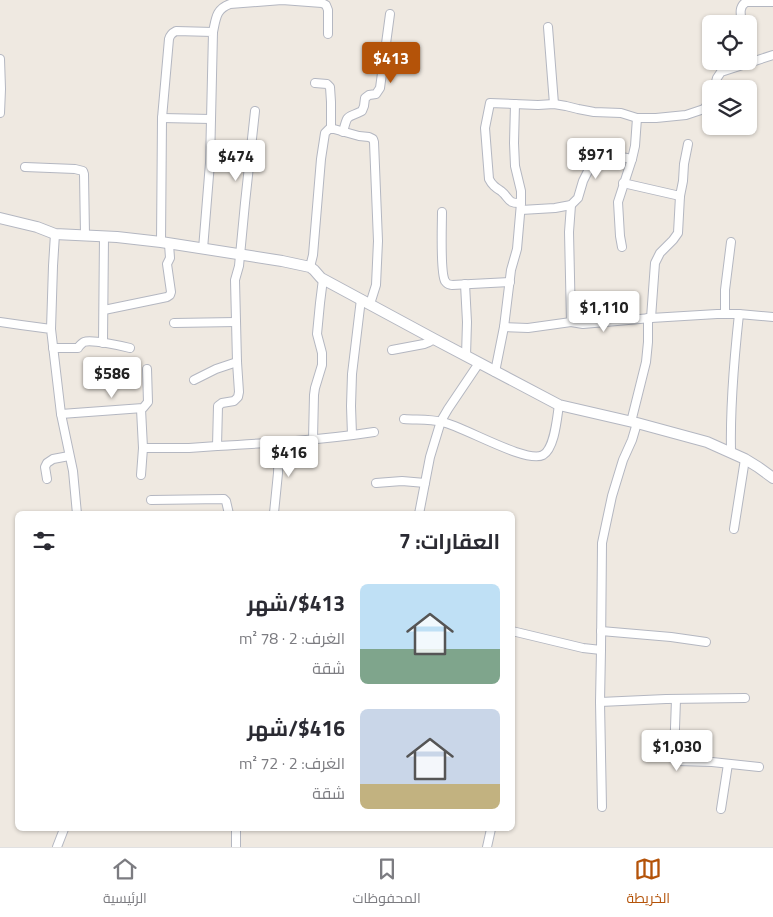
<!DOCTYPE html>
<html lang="ar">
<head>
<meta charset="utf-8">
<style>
	body { margin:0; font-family:"Titillium Web",Cairo,sans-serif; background:#f2f2f3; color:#2b2b33; direction:rtl; height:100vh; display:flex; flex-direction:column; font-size:19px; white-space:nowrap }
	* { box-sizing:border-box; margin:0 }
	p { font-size:16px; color:#7c7c81 }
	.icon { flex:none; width:28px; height:28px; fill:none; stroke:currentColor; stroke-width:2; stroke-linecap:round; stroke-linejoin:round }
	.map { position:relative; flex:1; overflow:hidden; direction:ltr }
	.sheet { position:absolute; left:15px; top:511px; width:500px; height:320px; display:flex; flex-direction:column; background:#fff; border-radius:8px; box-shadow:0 1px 4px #0004; direction:rtl }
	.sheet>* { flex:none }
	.controls { position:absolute; left:702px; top:15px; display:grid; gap:10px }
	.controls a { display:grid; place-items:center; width:55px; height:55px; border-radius:8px; background:#fff; box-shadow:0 1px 4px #0004; font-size:25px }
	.price { position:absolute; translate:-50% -42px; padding:0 11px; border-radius:5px; background:#fff; color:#222; font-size:16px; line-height:32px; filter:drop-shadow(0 1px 2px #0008) }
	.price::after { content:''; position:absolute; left:50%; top:30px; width:15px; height:11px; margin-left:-8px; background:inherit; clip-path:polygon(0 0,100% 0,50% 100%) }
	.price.active { background:#b45309; color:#fff }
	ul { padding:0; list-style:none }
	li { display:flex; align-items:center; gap:15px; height:125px; padding:0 15px }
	li span { display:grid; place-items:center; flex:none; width:140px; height:100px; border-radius:8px; color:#555 }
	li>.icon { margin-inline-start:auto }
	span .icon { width:60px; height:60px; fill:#fffc; stroke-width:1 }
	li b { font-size:21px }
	h2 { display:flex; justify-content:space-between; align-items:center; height:60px; padding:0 15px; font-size:21px }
	.dock { display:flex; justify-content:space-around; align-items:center; height:70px; border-top:1px solid #e1e1e2; background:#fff; font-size:14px; color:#7c7c81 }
	.dock a { display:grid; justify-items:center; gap:2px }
	.dock .active { color:#b45309 }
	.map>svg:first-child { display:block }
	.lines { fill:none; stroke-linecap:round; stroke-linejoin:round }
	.minor-casing { stroke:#b4b7c1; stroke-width:10 }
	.tertiary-casing { stroke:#b4b7c1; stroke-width:12 }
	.minor { stroke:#fff; stroke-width:8 }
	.tertiary { stroke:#fff; stroke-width:10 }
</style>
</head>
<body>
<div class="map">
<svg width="773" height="847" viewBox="0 0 773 847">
	<rect width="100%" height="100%" fill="#efe9e1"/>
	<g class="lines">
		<g class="minor-casing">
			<g id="minor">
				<path d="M 742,24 C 741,16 738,7 746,2 L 773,2"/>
				<path d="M 548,27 L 554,104"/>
				<path d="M 213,32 C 216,18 216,9 230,4 L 282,0 L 322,3 L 326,5 L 328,10 L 328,34"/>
				<path d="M 0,59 L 1,89 L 0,113"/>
				<path d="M 315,83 L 327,84 L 330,87 L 331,102 L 331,129"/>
				<path d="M 714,89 L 717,78 L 721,72 L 773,55"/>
				<path d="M 255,111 L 245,203 L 239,266 L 235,280 L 237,362 L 239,392 L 238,397 L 234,401 L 222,403 L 218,406 L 217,446 C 270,443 322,440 374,432"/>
				<path d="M 162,118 L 211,119"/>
				<path d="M 343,132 C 348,113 346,119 362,111 L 364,106 L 365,98 L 369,95 L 376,94 L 380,88 L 390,14"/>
				<path d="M 25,167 L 75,169 L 83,171 L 84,174 L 85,235"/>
				<path d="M 623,183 L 680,196 L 683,181 L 684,164 L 688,144"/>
				<path d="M 521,203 C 507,204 510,198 501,191 C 495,187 492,185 489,179 L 485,128 L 490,103 L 538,105 L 554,104 L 566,106 L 578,109 L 594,112 L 621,113 L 637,118 L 656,118 L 686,115 L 704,109 L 711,99"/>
				<path d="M 571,205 L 569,232 L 571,322 L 583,324 L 651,318 L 717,314 L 739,314 L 773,317"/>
				<path d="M 521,210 L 555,208 L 571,205 L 578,198 L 583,181 L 588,171 L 610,157 L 616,156 L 632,159 L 635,146 L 637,118"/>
				<path d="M 442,212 C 442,225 440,272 445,281 C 448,285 448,284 452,285 L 510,282"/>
				<path d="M 161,242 L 162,118 L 169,39 C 170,35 172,33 176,31 L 213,32 L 210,163 L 203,249"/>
				<path d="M 622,247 L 620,236 L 618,202 L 632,159"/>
				<path d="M 310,267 L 313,255 L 321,159 L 325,133 L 329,129 L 334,129 L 359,136 L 369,137 L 373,139 L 374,142 L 378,241 L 376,285 L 370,304"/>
				<path d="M 465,284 L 467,322 L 466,356"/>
				<path d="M 104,310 L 167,297 L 170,295 L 171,292 L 167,264 L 170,258 L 169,244"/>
				<path d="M 725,314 L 725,290 L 731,242"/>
				<path d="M 651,318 L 655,263 L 660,253 L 673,240 L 678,233 L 680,196"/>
				<path d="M 0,322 L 21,325 L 51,329 L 61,414 L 73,471 L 77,514"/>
				<path d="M 174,323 L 236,322"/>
				<path d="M 504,327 L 528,328 L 571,322"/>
				<path d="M 51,329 L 53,266 L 55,234"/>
				<path d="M 103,343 L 104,236"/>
				<path d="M 53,348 L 78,348 C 78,347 83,342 84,342 C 91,339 122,346 130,348"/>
				<path d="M 392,350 L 424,344 L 429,342 L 434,339"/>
				<path d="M 495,372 L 504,327 L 511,270 L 517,249 L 521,203 L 521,191 L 515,166 L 514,143 L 515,104"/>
				<path d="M 194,380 L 216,369 L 237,362"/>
				<path d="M 61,414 L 143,408 L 148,402 L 147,369"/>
				<path d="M 404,419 C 416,420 430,419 442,422 C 463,426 526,464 543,455 C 555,448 557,417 559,405"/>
				<path d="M 631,422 L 646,362 L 648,342 L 648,318"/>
				<path d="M 352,435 L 351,406 L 352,374 L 361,299"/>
				<path d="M 313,439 L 314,395 L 315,388 L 322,365 L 322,353 L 317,334 L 320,303 L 323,279"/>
				<path d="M 143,448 L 189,448 L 217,446"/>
				<path d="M 731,452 C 730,406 734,360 739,314"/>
				<path d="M 141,475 L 143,448 L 141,409"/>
				<path d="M 47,479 L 45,467 L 47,463 L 53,459 L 69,456"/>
				<path d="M 376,483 L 402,481 L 425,483"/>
				<path d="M 151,500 L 224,499 L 226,501 L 229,514"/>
				<path d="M 274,513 L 278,473 L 279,442"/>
				<path d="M 419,514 L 430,457 L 441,421 L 448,409 L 479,363"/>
				<path d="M 734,529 L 745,459"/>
				<path d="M 512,631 L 583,648 L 601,650 L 602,543 L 612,496 L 623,460 L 632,440 L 637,423"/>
				<path d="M 601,631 L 671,637 L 706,642"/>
				<path d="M 601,650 L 600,702 L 602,807"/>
				<path d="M 676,699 L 674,757 L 675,760 L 678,761 L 712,762 L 759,767"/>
				<path d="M 600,702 L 666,699 L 745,698"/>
				<path d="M 721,809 L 728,764"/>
				<path d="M 236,829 L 236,847"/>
				<path d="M 57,847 L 64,829"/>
				<path d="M 487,847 L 491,829"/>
			</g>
		</g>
		<g class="tertiary-casing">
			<path id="tertiary" d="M 0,218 L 37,227 L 55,234 L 117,237 L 161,242 L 282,261 L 310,267 L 314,270 L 321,278 L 434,339 L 559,405 L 637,423 L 707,442 L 745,459 L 758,467 L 773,478"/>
		</g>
		<use href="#minor" class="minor"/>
		<use href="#tertiary" class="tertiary"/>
	</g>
</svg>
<div class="controls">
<a><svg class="icon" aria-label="locate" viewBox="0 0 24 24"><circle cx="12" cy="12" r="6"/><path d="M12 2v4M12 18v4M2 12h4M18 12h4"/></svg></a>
<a><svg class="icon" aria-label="layers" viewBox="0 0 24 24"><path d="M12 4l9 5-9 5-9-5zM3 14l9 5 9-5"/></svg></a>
</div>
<b class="price active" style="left:391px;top:84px">$413</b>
<b class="price" style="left:596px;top:180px">$971</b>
<b class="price" style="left:236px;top:182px">$474</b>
<b class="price" style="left:604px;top:333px">$1,110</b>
<b class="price" style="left:112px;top:399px">$586</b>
<b class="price" style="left:289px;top:478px">$416</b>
<b class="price" style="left:677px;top:772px">$1,030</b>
<section class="sheet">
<h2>العقارات: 7<svg class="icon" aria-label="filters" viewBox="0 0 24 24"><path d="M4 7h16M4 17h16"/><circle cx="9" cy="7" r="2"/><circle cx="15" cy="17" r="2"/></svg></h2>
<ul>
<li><span style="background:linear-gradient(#bfe0f5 65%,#7fa58c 0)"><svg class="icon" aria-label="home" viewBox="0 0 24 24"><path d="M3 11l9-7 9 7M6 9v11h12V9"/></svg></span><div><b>$413/شهر</b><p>الغرف: 2 · 78 m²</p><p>شقة</p></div></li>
<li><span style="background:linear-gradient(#c9d6e8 75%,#c2b280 0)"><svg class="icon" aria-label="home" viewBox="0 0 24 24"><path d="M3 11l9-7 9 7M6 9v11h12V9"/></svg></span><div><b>$416/شهر</b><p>الغرف: 2 · 72 m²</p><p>شقة</p></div></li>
</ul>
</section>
</div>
<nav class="dock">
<a class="active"><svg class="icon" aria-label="map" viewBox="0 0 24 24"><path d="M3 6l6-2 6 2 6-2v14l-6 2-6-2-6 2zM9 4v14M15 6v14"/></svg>الخريطة</a>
<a><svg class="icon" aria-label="saved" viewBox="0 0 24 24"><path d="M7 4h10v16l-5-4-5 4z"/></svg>المحفوظات</a>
<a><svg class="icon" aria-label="home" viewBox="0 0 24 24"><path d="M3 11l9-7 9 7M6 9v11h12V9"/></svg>الرئيسية</a>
</nav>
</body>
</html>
